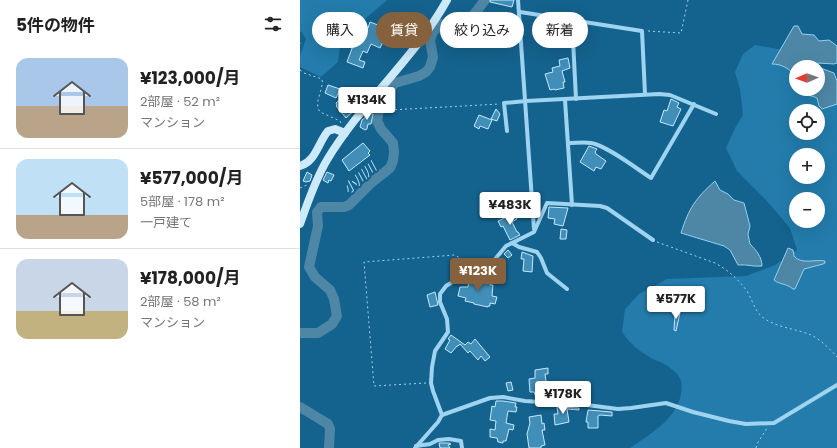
<!DOCTYPE html>
<html lang="ja">
<head>
<meta charset="utf-8">
<style>
	body { margin:0; font-family:Poppins,"Noto Sans JP",sans-serif; background:#f2f2f2; color:#222; height:100vh; display:flex; flex-direction:column; font-size:15px; white-space:nowrap }
	* { box-sizing:border-box; margin:0 }
	p { font-size:13px; color:#767676 }
	.icon { flex:none; width:22px; height:22px; fill:none; stroke:currentColor; stroke-width:2; stroke-linecap:round; stroke-linejoin:round }
	.map { position:relative; flex:1; overflow:hidden }
	.sheet { display:flex; flex-direction:column; background:#fff; width:300px }
	.sheet>* { flex:none }
	.guide { position:absolute; left:12px; top:12px; width:380px; height:36px; display:flex; gap:8px }
	.needle { width:26px; rotate:268deg }
	.controls { position:absolute; left:489px; top:60px; display:grid; gap:8px }
	.controls a { display:grid; place-items:center; width:36px; height:36px; border-radius:50%; background:#fff; box-shadow:0 4px 16px #0002; font-size:20px }
	.price { position:absolute; translate:-50% -34px; padding:0 9px; border-radius:4px; background:#fff; color:#222; font-size:13px; line-height:26px; filter:drop-shadow(0 1px 2px #0008) }
	.price::after { content:''; position:absolute; left:50%; top:24px; width:12px; height:9px; margin-left:-6px; background:inherit; clip-path:polygon(0 0,100% 0,50% 100%) }
	.price.selected { background:#85623d; color:#fff }
	ul { padding:0; list-style:none }
	li { display:flex; align-items:center; gap:12px; height:100px; padding:0 16px }
	li+li { border-top:1px solid #e0e0e0 }
	li span { display:grid; place-items:center; flex:none; width:112px; height:80px; border-radius:12px; color:#555 }
	li>.icon { margin-inline-start:auto }
	span .icon { width:48px; height:48px; fill:#fffc; stroke-width:1 }
	li b { font-size:17px }
	h2 { display:flex; justify-content:space-between; align-items:center; height:48px; padding:0 16px; font-size:17px }
	.pill { padding:0 14px; border-radius:18px; background:#fff; box-shadow:0 4px 16px #0002; font-size:14px; line-height:36px }
	.pill.selected { background:#85623d; color:#fff }
	main { display:flex; flex:1; min-height:0 }
	.map>svg:first-child { display:block }
	.green { fill:#237cab; fill-rule:evenodd }
	.water { fill:#4e87a6; stroke:#91d2f4 }
	.lines { fill:none; stroke-linecap:round; stroke-linejoin:round }
	.river { stroke:#4e87a6; stroke-width:10 }
	.building { fill:#418eb8; stroke:#c5e9fc }
	.path { stroke:#9fd4f1; stroke-width:1; stroke-dasharray:2 3; stroke-linecap:butt }
	.minor { stroke:#9fd4f1; stroke-width:4 }
	.secondary { stroke:#cdeafb; stroke-width:8 }
	.labels { text-anchor:middle; dominant-baseline:central; stroke-width:4; stroke-linejoin:round; paint-order:stroke }
	.water-label { font-size:13px; font-style:italic; fill:#aaddf8; stroke:#14628e }
</style>
</head>
<body>
<main>
<section class="sheet">
<h2>5件の物件<svg class="icon" aria-label="filters" viewBox="0 0 24 24"><path d="M4 7h16M4 17h16"/><circle cx="9" cy="7" r="2"/><circle cx="15" cy="17" r="2"/></svg></h2>
<ul>
<li><span style="background:linear-gradient(#a9c7e8 60%,#b9a48a 0)"><svg class="icon" aria-label="home" viewBox="0 0 24 24"><path d="M3 11l9-7 9 7M6 9v11h12V9"/></svg></span><div><b>¥123,000/月</b><p>2部屋 · 52 m²</p><p>マンション</p></div></li>
<li><span style="background:linear-gradient(#bfe0f5 70%,#b9a48a 0)"><svg class="icon" aria-label="home" viewBox="0 0 24 24"><path d="M3 11l9-7 9 7M6 9v11h12V9"/></svg></span><div><b>¥577,000/月</b><p>5部屋 · 178 m²</p><p>一戸建て</p></div></li>
<li><span style="background:linear-gradient(#c9d6e8 65%,#c2b280 0)"><svg class="icon" aria-label="home" viewBox="0 0 24 24"><path d="M3 11l9-7 9 7M6 9v11h12V9"/></svg></span><div><b>¥178,000/月</b><p>2部屋 · 58 m²</p><p>マンション</p></div></li>
</ul>
</section>
<div class="map">
<svg width="537" height="448" viewBox="0 0 537 448">
	<rect width="100%" height="100%" fill="#14628e"/>
	<g class="green">
		<path d="M 0,0 L 87,0 L 41,40 L 38,62 L 21,77 L 0,67 L 0,56 L 6,39 L 0,30 Z"/>
		<path d="M 455,45 L 484,50 L 496,67 L 496,89 L 518,89 L 537,81 L 537,448 L 330,448 C 350,434 376,420 381,394 C 383,381 381,376 370,368 C 365,363 357,361 351,358 C 338,350 331,345 322,332 L 325,309 L 339,294 L 367,279 L 446,276 L 475,265 L 497,250 L 490,228 L 466,200 L 437,171 L 426,148 L 435,128 L 443,115 L 440,89 L 435,72 L 443,54 ZM 496,111 L 518,111 L 518,133 L 496,133 ZM 496,155 L 518,155 L 518,177 L 496,177 ZM 496,199 L 518,199 L 518,221 L 496,221 Z"/>
	</g>
	<g class="water">
		<path d="M 494,26 L 498,26 L 502,34 L 514,35 L 519,41 L 529,40 L 537,46 L 537,63 L 534,64 L 518,63 L 518,67 L 534,73 L 537,81 L 537,104 L 522,109 L 519,106 L 517,98 C 512,95 506,96 501,93 L 500,89 L 518,89 L 518,67 L 496,67 L 496,78 C 491,69 482,64 472,64 Z"/>
		<path d="M 415,181 L 420,190 L 428,194 L 434,200 L 444,203 L 450,226 L 448,234 L 450,244 C 456,250 462,257 462,266 C 453,267 447,264 438,265 L 430,250 L 424,246 L 381,233 C 389,208 395,199 415,181 Z"/>
		<path d="M 488,248 L 493,250 L 494,256 C 501,265 515,259 525,261 L 525,263 L 523,264 L 504,269 L 495,289 L 493,289 C 486,283 480,285 474,280 Z"/>
	</g>
	<g class="lines">
		<g class="river">
			<path d="M 0,333 L 18,333 L 32,324 L 37,316 L 34,299 L 30,290 L 15,277 L 9,267 L 18,226 L 17,212 L 21,207 L 44,207 L 49,205 L 71,183 L 90,168 L 93,161 L 94,152 L 93,143 L 81,129 L 77,121 L 80,102 L 95,83 L 119,76 L 126,72 L 130,67 L 133,57 L 130,40 L 133,32 L 141,24 C 166,30 171,18 185,0"/>
			<path d="M 0,407 L 28,424 L 30,429 L 29,448"/>
		</g>
	</g>
	<g class="building">
		<path d="M 190,0 L 214,0 L 212,7 L 190,2 Z"/>
		<path d="M 116,18 L 121,20 L 118,29 L 113,27 Z"/>
		<path d="M 81,21 L 87,27 L 81,33 L 86,36 L 80,48 L 71,44 L 67,53 L 63,51 L 59,60 L 65,62 L 63,68 L 47,62 L 58,32 L 61,31 L 63,26 L 68,28 L 70,22 L 78,25 Z"/>
		<path d="M 268,58 L 270,68 L 262,71 L 265,82 L 263,82 L 264,88 L 255,90 L 254,89 L 250,90 L 245,74 L 253,72 L 252,68 L 260,66 L 259,60 Z"/>
		<path d="M 28,85 L 40,89 L 36,98 L 25,93 Z"/>
		<path d="M 47,93 L 59,106 L 46,118 L 36,106 L 37,105 L 36,103 Z"/>
		<path d="M 371,99 L 379,103 L 377,107 L 381,109 L 373,126 L 360,122 L 364,110 L 367,111 Z"/>
		<path d="M 196,109 L 200,114 L 197,121 L 191,119 Z"/>
		<path d="M 68,113 L 73,114 L 71,124 L 68,124 L 67,129 L 65,130 L 60,127 L 62,120 L 67,116 Z"/>
		<path d="M 179,115 L 192,120 L 188,129 L 180,126 L 179,129 L 174,126 Z"/>
		<path d="M 63,143 L 70,151 L 68,153 L 70,155 L 49,171 L 42,160 Z"/>
		<path d="M 289,146 L 297,149 L 295,152 L 296,154 L 306,161 L 301,169 L 296,167 L 294,171 L 280,162 Z"/>
		<path d="M 7,172 L 12,175 L 10,181 L 6,182 L 3,181 Z"/>
		<path d="M 27,172 L 34,175 L 31,181 L 29,180 L 28,183 L 23,180 Z"/>
		<path d="M 249,207 L 268,208 L 263,226 L 254,224 L 255,219 L 248,218 Z"/>
		<path d="M 213,212 L 217,219 L 212,222 L 217,232 L 218,232 L 220,235 L 210,240 L 203,226 L 201,227 L 198,221 L 209,216 L 208,215 Z"/>
		<path d="M 261,229 L 267,230 L 266,239 L 260,239 Z"/>
		<path d="M 208,250 L 212,255 L 208,258 L 204,254 Z"/>
		<path d="M 222,252 L 233,256 L 232,272 L 223,271 L 224,259 L 221,259 Z"/>
		<path d="M 169,278 L 187,279 L 187,281 L 191,282 L 190,285 L 193,285 L 192,296 L 197,297 L 195,304 L 190,303 L 190,306 L 188,306 L 188,307 L 174,304 L 174,303 L 165,301 L 166,298 L 158,296 L 160,287 L 168,287 Z"/>
		<path d="M 135,292 L 138,305 L 130,307 L 127,295 Z"/>
		<path d="M 375,312 L 380,313 L 376,331 L 374,330 Z"/>
		<path d="M 151,335 L 165,345 L 168,342 L 171,344 L 175,339 L 190,357 L 185,361 L 181,356 L 178,360 L 170,351 L 168,353 L 160,344 L 158,346 L 157,346 L 151,353 L 145,349 L 150,340 L 148,339 Z"/>
		<path d="M 248,368 L 248,374 L 245,374 L 247,388 L 245,388 L 246,395 L 235,395 L 234,392 L 230,392 L 229,379 L 235,378 L 235,370 Z"/>
		<path d="M 211,382 L 213,390 L 208,391 L 206,383 Z"/>
		<path d="M 280,391 L 290,392 L 289,401 L 264,400 L 265,395 L 279,398 Z"/>
		<path d="M 196,401 L 203,401 L 216,403 L 215,407 L 217,407 L 216,412 L 208,411 L 206,423 L 214,425 L 213,430 L 209,429 L 206,441 L 203,441 L 203,443 L 198,442 L 197,438 L 190,437 L 190,429 L 195,430 L 196,421 L 190,420 L 192,406 L 195,407 Z"/>
		<path d="M 257,407 L 279,408 L 279,410 L 267,409 L 269,422 L 255,425 L 254,414 L 258,414 Z"/>
		<path d="M 288,410 L 312,412 L 312,416 L 300,415 L 298,416 L 298,428 L 288,428 L 288,422 L 286,422 Z"/>
		<path d="M 241,415 L 242,424 L 244,423 L 245,430 L 242,430 L 245,445 L 241,446 L 241,448 L 229,448 L 227,434 L 230,423 L 229,417 Z"/>
		<path d="M 139,443 L 149,443 L 151,444 L 148,445 L 150,448 L 140,448 Z"/>
	</g>
	<g class="lines">
		<g class="path">
			<path d="M 348,31 L 381,33 L 388,0"/>
			<path d="M 0,43 L 0,44"/>
			<path d="M 0,70 L 4,73 L 22,79 C 24,90 13,102 20,112 L 40,121 L 41,123"/>
			<path d="M 90,110 L 200,104"/>
			<path d="M 0,188 L 7,185"/>
			<path d="M 357,242 L 415,263 C 428,270 438,279 447,291 C 453,301 455,313 465,319 C 479,328 497,329 511,335 C 521,340 530,349 537,357"/>
			<path d="M 126,383 L 74,386 L 64,262 L 155,255 L 163,260 L 165,269"/>
			<path d="M 456,448 L 457,444 L 467,428"/>
		</g>
		<g class="minor">
			<path d="M 218,0 L 234,229"/>
			<path d="M 220,12 L 342,31 L 345,94"/>
			<path d="M 272,20 L 276,99"/>
			<path d="M 265,100 L 272,205"/>
			<path d="M 207,131 L 204,103 L 226,101 L 359,94 L 370,95 L 416,114"/>
			<path d="M 269,143 C 276,143 284,142 291,143 C 306,145 337,169 351,178 L 394,104"/>
			<path d="M 212,243 L 219,247 L 237,252 L 241,258 L 247,273 L 267,289"/>
			<path d="M 142,415 L 133,391 L 131,383 L 132,367 L 135,351 L 148,332 L 147,319 L 140,302 L 140,294 L 146,286 L 167,273 L 180,270 L 191,264 L 206,246 L 234,232 L 247,203 L 300,206 L 307,208 L 353,240"/>
			<path d="M 116,446 L 130,444 L 138,440 L 149,439 L 161,441 L 162,448"/>
			<path d="M 115,448 L 138,422 L 142,415 L 190,398 L 203,397 L 225,401 L 287,405 L 318,409 L 331,408 L 366,403 L 393,412 L 429,421 L 446,424 L 474,423 L 537,385"/>
		</g>
		<g class="secondary">
			<path d="M 0,166 C 16,161 18,143 28,131 L 35,129 L 45,133"/>
			<path d="M 0,224 C 8,202 15,180 27,160 C 61,103 115,58 147,0"/>
		</g>
	</g>
	<g class="labels">
		<g class="water-label">
			<text transform="translate(60 178) rotate(-42)">小川川</text>
		</g>
	</g>
</svg>
<div class="controls">
<a><svg class="needle" viewBox="-14 -14 28 28"><path d="M0-13l5 13h-10z" fill="#e53935"/><path d="M0 13l5-13h-10z" fill="#767676"/></svg></a>
<a><svg class="icon" aria-label="locate" viewBox="0 0 24 24"><circle cx="12" cy="12" r="6"/><path d="M12 2v4M12 18v4M2 12h4M18 12h4"/></svg></a>
<a>+</a>
<a>−</a>
</div>
<b class="price" style="left:67px;top:121px">¥134K</b>
<b class="price" style="left:210px;top:226px">¥483K</b>
<b class="price selected" style="left:178px;top:292px">¥123K</b>
<b class="price" style="left:376px;top:320px">¥577K</b>
<b class="price" style="left:263px;top:415px">¥178K</b>
<div class="guide">
<a class="pill">購入</a>
<a class="pill selected">賃貸</a>
<a class="pill">絞り込み</a>
<a class="pill">新着</a>
</div>
</div>
</main>
</body>
</html>
